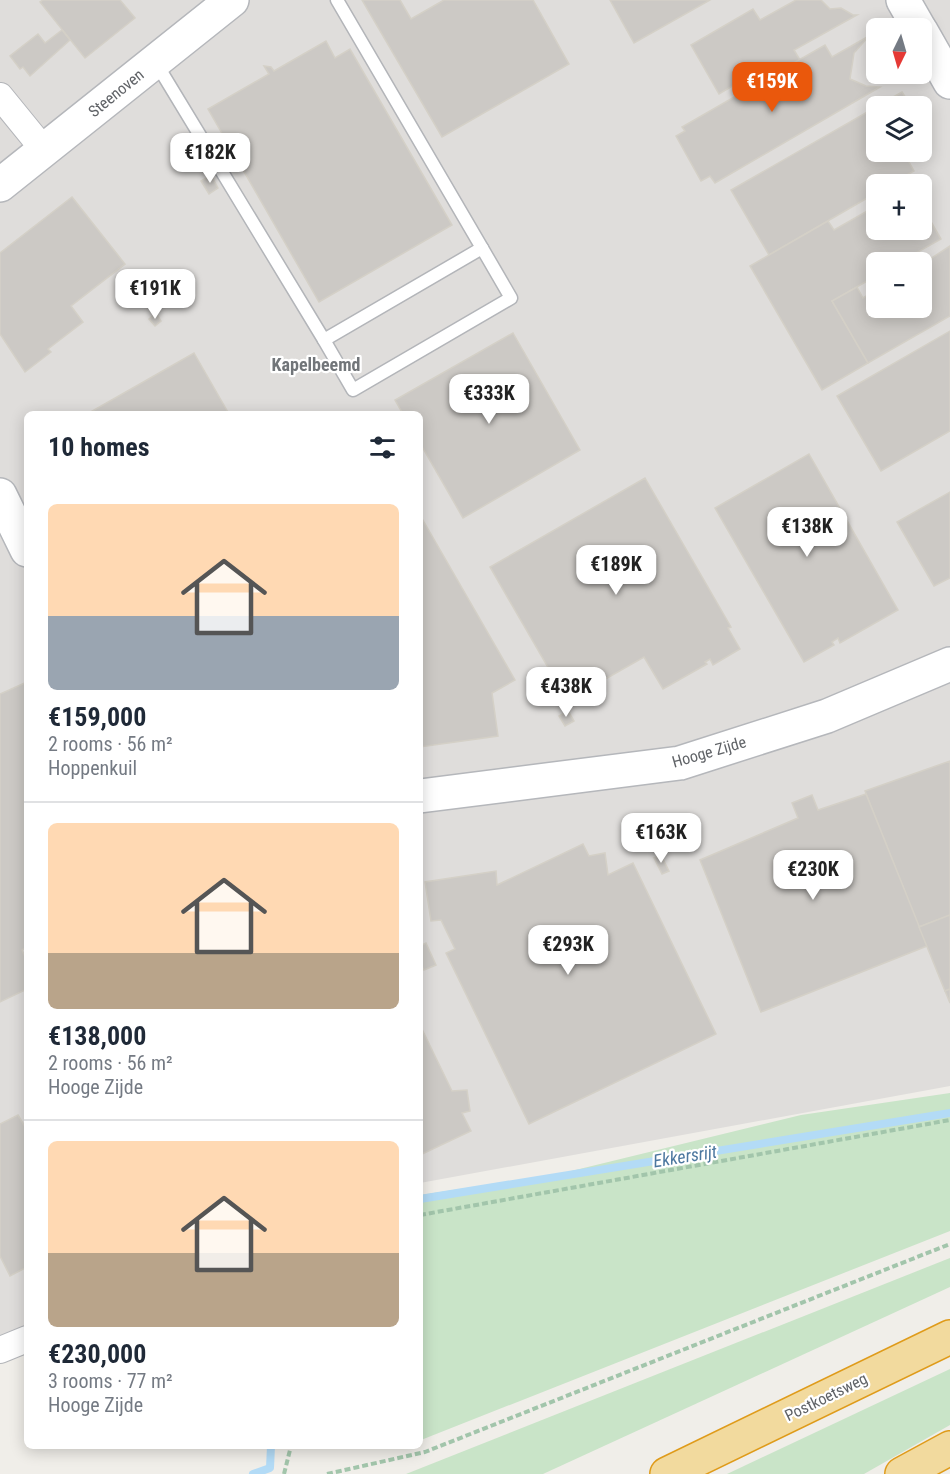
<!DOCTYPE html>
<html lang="en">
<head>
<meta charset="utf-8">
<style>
	body { margin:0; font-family:"Roboto Condensed",sans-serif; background:#f2f2f3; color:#1f2937; height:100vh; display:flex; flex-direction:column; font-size:22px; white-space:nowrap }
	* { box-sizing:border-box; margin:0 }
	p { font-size:20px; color:#747a83 }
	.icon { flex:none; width:33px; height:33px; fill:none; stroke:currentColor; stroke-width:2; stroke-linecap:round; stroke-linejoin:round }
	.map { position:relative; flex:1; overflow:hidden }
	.panel { position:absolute; left:24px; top:411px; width:399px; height:1038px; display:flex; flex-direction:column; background:#fff; border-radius:9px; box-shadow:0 3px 15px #0003 }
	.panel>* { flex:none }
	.needle { width:39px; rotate:185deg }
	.fabs { position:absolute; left:866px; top:18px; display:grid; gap:12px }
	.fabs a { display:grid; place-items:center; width:66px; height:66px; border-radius:9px; background:#fff; box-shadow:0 3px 15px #0003; font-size:30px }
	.price { position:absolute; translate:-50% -51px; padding:0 14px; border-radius:12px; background:#fff; color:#222; font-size:20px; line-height:39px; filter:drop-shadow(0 2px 3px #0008) }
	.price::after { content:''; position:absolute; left:50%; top:36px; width:18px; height:14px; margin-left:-9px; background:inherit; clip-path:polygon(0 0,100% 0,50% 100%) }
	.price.current { background:#ea580c; color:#fff }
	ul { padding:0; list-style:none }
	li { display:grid; align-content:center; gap:12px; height:318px; padding:0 24px }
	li+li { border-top:2px solid #e0e1e3 }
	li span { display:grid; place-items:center; height:186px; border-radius:9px; color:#555 }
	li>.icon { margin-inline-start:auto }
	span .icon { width:108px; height:108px; fill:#fffc; stroke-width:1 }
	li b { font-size:26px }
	h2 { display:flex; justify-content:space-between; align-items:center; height:72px; padding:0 24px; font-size:26px }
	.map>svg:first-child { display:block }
	.industrial { fill:#dfdddb; fill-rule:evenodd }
	.green { fill:#c9e4c8 }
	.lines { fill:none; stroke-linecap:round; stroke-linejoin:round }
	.stream { stroke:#b3dbf6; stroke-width:8 }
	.building { fill:#ccc9c5; stroke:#d4d0c7; stroke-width:1.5 }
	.lane-casing { stroke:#b3b5b9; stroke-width:15 }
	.street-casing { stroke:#b3b5b9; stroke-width:28 }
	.secondary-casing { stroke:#b5b7bb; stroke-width:36 }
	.highway-casing { stroke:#df9b1a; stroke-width:36 }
	.path { stroke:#a2c5ab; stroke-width:4; stroke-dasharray:6 3; stroke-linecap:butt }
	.lane { stroke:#fff; stroke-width:12 }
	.street { stroke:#fff; stroke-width:26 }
	.secondary { stroke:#fff; stroke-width:33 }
	.highway { stroke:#f2da9e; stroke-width:33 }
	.labels { text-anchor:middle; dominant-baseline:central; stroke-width:4.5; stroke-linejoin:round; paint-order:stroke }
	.street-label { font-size:16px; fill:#606367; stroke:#fff }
	.neighbourhood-label { font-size:18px; font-weight:bold; fill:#717579; stroke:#fff }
	.water-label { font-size:18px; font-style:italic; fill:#4c779f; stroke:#fff }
</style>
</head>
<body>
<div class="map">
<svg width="950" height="1474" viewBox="0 0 950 1474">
	<rect width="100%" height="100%" fill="#f0eee9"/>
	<path class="industrial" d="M 0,0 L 950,0 L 950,1086 L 420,1183 L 420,414 L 27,414 L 27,1353 L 0,1364 ZM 876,28 L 921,28 L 921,74 L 876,74 ZM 876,106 L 921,106 L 921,152 L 876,152 ZM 876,184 L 921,184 L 921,230 L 876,230 ZM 876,262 L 921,262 L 921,308 L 876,308 Z"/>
	<g class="green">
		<path d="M 950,1093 L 950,1231 L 421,1440 L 420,1195 L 559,1174 L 801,1115 Z"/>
		<path d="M 950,1258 L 950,1287 L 543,1474 L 406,1474 Z"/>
		<path d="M 950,1369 L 950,1425 L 864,1474 L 727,1474 Z"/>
	</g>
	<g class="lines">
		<g class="stream">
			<path d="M 420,1199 L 950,1113"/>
			<path d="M 253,1474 L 270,1468 L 271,1446"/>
		</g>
	</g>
	<g class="building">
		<path d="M 43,0 L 120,0 L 135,18 L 85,58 L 40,2 Z"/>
		<path d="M 362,0 L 400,0 L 411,19 L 444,0 L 533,0 L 569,64 L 442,137 Z"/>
		<path d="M 610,0 L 710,0 L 634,43 Z"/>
		<path d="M 796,0 L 821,0 L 830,9 L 841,8 L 853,15 L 857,15 L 794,50 L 800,60 L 761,82 L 756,72 L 719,94 L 691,45 L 753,9 L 760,20 Z"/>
		<path d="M 62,30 L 70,40 L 30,76 L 23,67 L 20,69 L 10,56 L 38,34 L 45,43 Z"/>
		<path d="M 869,36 L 854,53 L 850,79 L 866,86 L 880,87 L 715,183 L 710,176 L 701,181 L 676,136 L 685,131 L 682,127 L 825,45 L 832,57 Z"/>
		<path d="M 326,41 L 335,58 L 350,49 L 452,225 L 319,302 L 208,109 L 269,74 L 264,66 L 271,67 L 274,71 Z"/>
		<path d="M 902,92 L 911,106 L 877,106 Z"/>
		<path d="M 876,107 L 876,152 L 907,152 L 904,153 L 914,171 L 891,184 L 876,184 L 876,193 L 769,255 L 731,190 Z"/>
		<path d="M 921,124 L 929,139 L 921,144 Z"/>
		<path d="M 211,175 L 218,188 L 209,194 L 201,181 Z"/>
		<path d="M 72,197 L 125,264 L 71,306 L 83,322 L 48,349 L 51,352 L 25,372 L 0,334 L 0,253 Z"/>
		<path d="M 921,204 L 925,211 L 929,210 L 930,220 L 941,239 L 900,262 L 876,262 L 876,276 L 832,301 L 868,363 L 822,390 L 750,266 L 828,221 L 834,230 L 876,206 L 876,230 L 921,230 Z"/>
		<path d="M 950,246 L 950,316 L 868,363 L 832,301 L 857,287 L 863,298 L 876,290 L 876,308 L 921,308 L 921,265 Z"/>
		<path d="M 156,313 L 161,321 L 155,326 L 149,319 Z"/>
		<path d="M 950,331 L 950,431 L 881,471 L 837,396 Z"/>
		<path d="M 513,333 L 580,450 L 463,518 L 420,443 L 420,414 L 403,414 L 395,400 Z"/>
		<path d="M 194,353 L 229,414 L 87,414 Z"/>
		<path d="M 809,454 L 898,610 L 840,643 L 838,638 L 832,642 L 834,645 L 804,662 L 715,508 Z"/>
		<path d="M 645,478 L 731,627 L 728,628 L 740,649 L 713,665 L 710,659 L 705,662 L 707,664 L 663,689 L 644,657 L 602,681 L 600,678 L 596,680 L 599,686 L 572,702 L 560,681 L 557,683 L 490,567 Z"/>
		<path d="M 950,492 L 950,578 L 934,586 L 897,522 Z"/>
		<path d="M 420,515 L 515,680 L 492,693 L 498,736 L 420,747 Z"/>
		<path d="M 27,682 L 27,947 L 22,950 L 27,961 L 27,989 L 0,1002 L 0,694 Z"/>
		<path d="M 568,711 L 574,721 L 565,726 L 559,716 Z"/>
		<path d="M 950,761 L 950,915 L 919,927 L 865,791 Z"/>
		<path d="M 866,794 L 927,946 L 761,1012 L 700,860 L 798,818 L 792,803 L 812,795 L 818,810 Z"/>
		<path d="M 583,844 L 589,856 L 605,853 L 608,875 L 633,863 L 716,1034 L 529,1124 L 446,953 L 455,949 L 441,920 L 431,921 L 425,882 L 496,871 L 497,885 Z"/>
		<path d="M 661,855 L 669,871 L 662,874 L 654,858 Z"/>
		<path d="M 950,915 L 950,989 L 945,991 L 919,927 Z"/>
		<path d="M 426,943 L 436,965 L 424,970 L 420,962 L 420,946 Z"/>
		<path d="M 950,989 L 950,1003 L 945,991 Z"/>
		<path d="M 420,1025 L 452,1091 L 467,1090 L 470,1111 L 462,1113 L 471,1131 L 420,1155 Z"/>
		<path d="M 18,1115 L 27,1130 L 27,1267 L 10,1276 L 0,1256 L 0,1124 Z"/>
	</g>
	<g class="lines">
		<g class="lane-casing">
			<g id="lane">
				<path d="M 156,63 L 324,340 L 482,248 L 337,0"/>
				<path d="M 324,340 L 353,390 L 511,298 L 482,248"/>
			</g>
		</g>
		<g class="street-casing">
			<g id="street">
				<path d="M 0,96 L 44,150"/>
				<path d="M 0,1350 L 27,1339"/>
			</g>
		</g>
		<g class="secondary-casing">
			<g id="secondary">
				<path d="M 903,0 L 919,28"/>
				<path d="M 921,31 L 950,82"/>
				<path d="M 0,185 L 232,0"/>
				<path d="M 0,495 L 27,550"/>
				<path d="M 420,796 L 680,763 L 827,716 L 950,664"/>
			</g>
		</g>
		<g class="highway-casing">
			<g id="highway">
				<path d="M 667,1474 L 950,1337"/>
				<path d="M 902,1474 L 950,1448"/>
			</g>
		</g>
		<g class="path">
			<path d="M 420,1215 L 950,1120"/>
			<path d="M 284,1474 L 291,1446"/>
			<path d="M 327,1474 L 425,1452 L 950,1244"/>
		</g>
		<use href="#lane" class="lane"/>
		<use href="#street" class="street"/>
		<use href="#secondary" class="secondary"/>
		<use href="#highway" class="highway"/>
	</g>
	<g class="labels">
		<g class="street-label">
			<text transform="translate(116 93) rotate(-39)">Steenoven</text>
			<text transform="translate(709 752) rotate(-16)">Hooge Zijde</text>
			<text transform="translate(826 1397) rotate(-26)">Postkoetsweg</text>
		</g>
		<g class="neighbourhood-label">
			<text x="316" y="364">Kapelbeemd</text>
		</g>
		<g class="water-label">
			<text transform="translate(685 1156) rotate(-9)">Ekkersrijt</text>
		</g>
	</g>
</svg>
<div class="fabs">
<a><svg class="needle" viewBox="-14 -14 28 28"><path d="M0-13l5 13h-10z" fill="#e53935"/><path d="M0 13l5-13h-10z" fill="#747a83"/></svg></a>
<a><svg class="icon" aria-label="layers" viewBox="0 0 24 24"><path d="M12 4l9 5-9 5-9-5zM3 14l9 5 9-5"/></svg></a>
<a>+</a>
<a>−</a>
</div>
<b class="price current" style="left:772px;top:113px">€159K</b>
<b class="price" style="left:210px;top:184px">€182K</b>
<b class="price" style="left:155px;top:320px">€191K</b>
<b class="price" style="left:489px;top:425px">€333K</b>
<b class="price" style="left:807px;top:558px">€138K</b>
<b class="price" style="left:616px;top:596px">€189K</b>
<b class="price" style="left:566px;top:718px">€438K</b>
<b class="price" style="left:661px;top:864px">€163K</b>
<b class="price" style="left:813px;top:901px">€230K</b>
<b class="price" style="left:568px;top:976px">€293K</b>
<section class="panel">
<h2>10 homes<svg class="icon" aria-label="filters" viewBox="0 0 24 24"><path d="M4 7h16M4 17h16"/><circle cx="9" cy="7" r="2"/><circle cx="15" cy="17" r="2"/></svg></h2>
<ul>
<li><span style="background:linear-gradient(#ffd9b3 60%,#9aa5b1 0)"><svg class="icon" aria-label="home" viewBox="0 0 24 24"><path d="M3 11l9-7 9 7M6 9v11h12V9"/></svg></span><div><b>€159,000</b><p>2 rooms · 56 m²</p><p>Hoppenkuil</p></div></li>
<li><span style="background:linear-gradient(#ffd9b3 70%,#b9a48a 0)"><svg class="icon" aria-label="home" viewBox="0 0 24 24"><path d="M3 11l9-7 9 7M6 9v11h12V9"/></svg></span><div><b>€138,000</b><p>2 rooms · 56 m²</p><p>Hooge Zijde</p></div></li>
<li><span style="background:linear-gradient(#ffd9b3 60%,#b9a48a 0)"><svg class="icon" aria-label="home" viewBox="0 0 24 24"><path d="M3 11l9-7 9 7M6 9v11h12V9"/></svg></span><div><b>€230,000</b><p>3 rooms · 77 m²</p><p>Hooge Zijde</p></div></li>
</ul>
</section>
</div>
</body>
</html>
